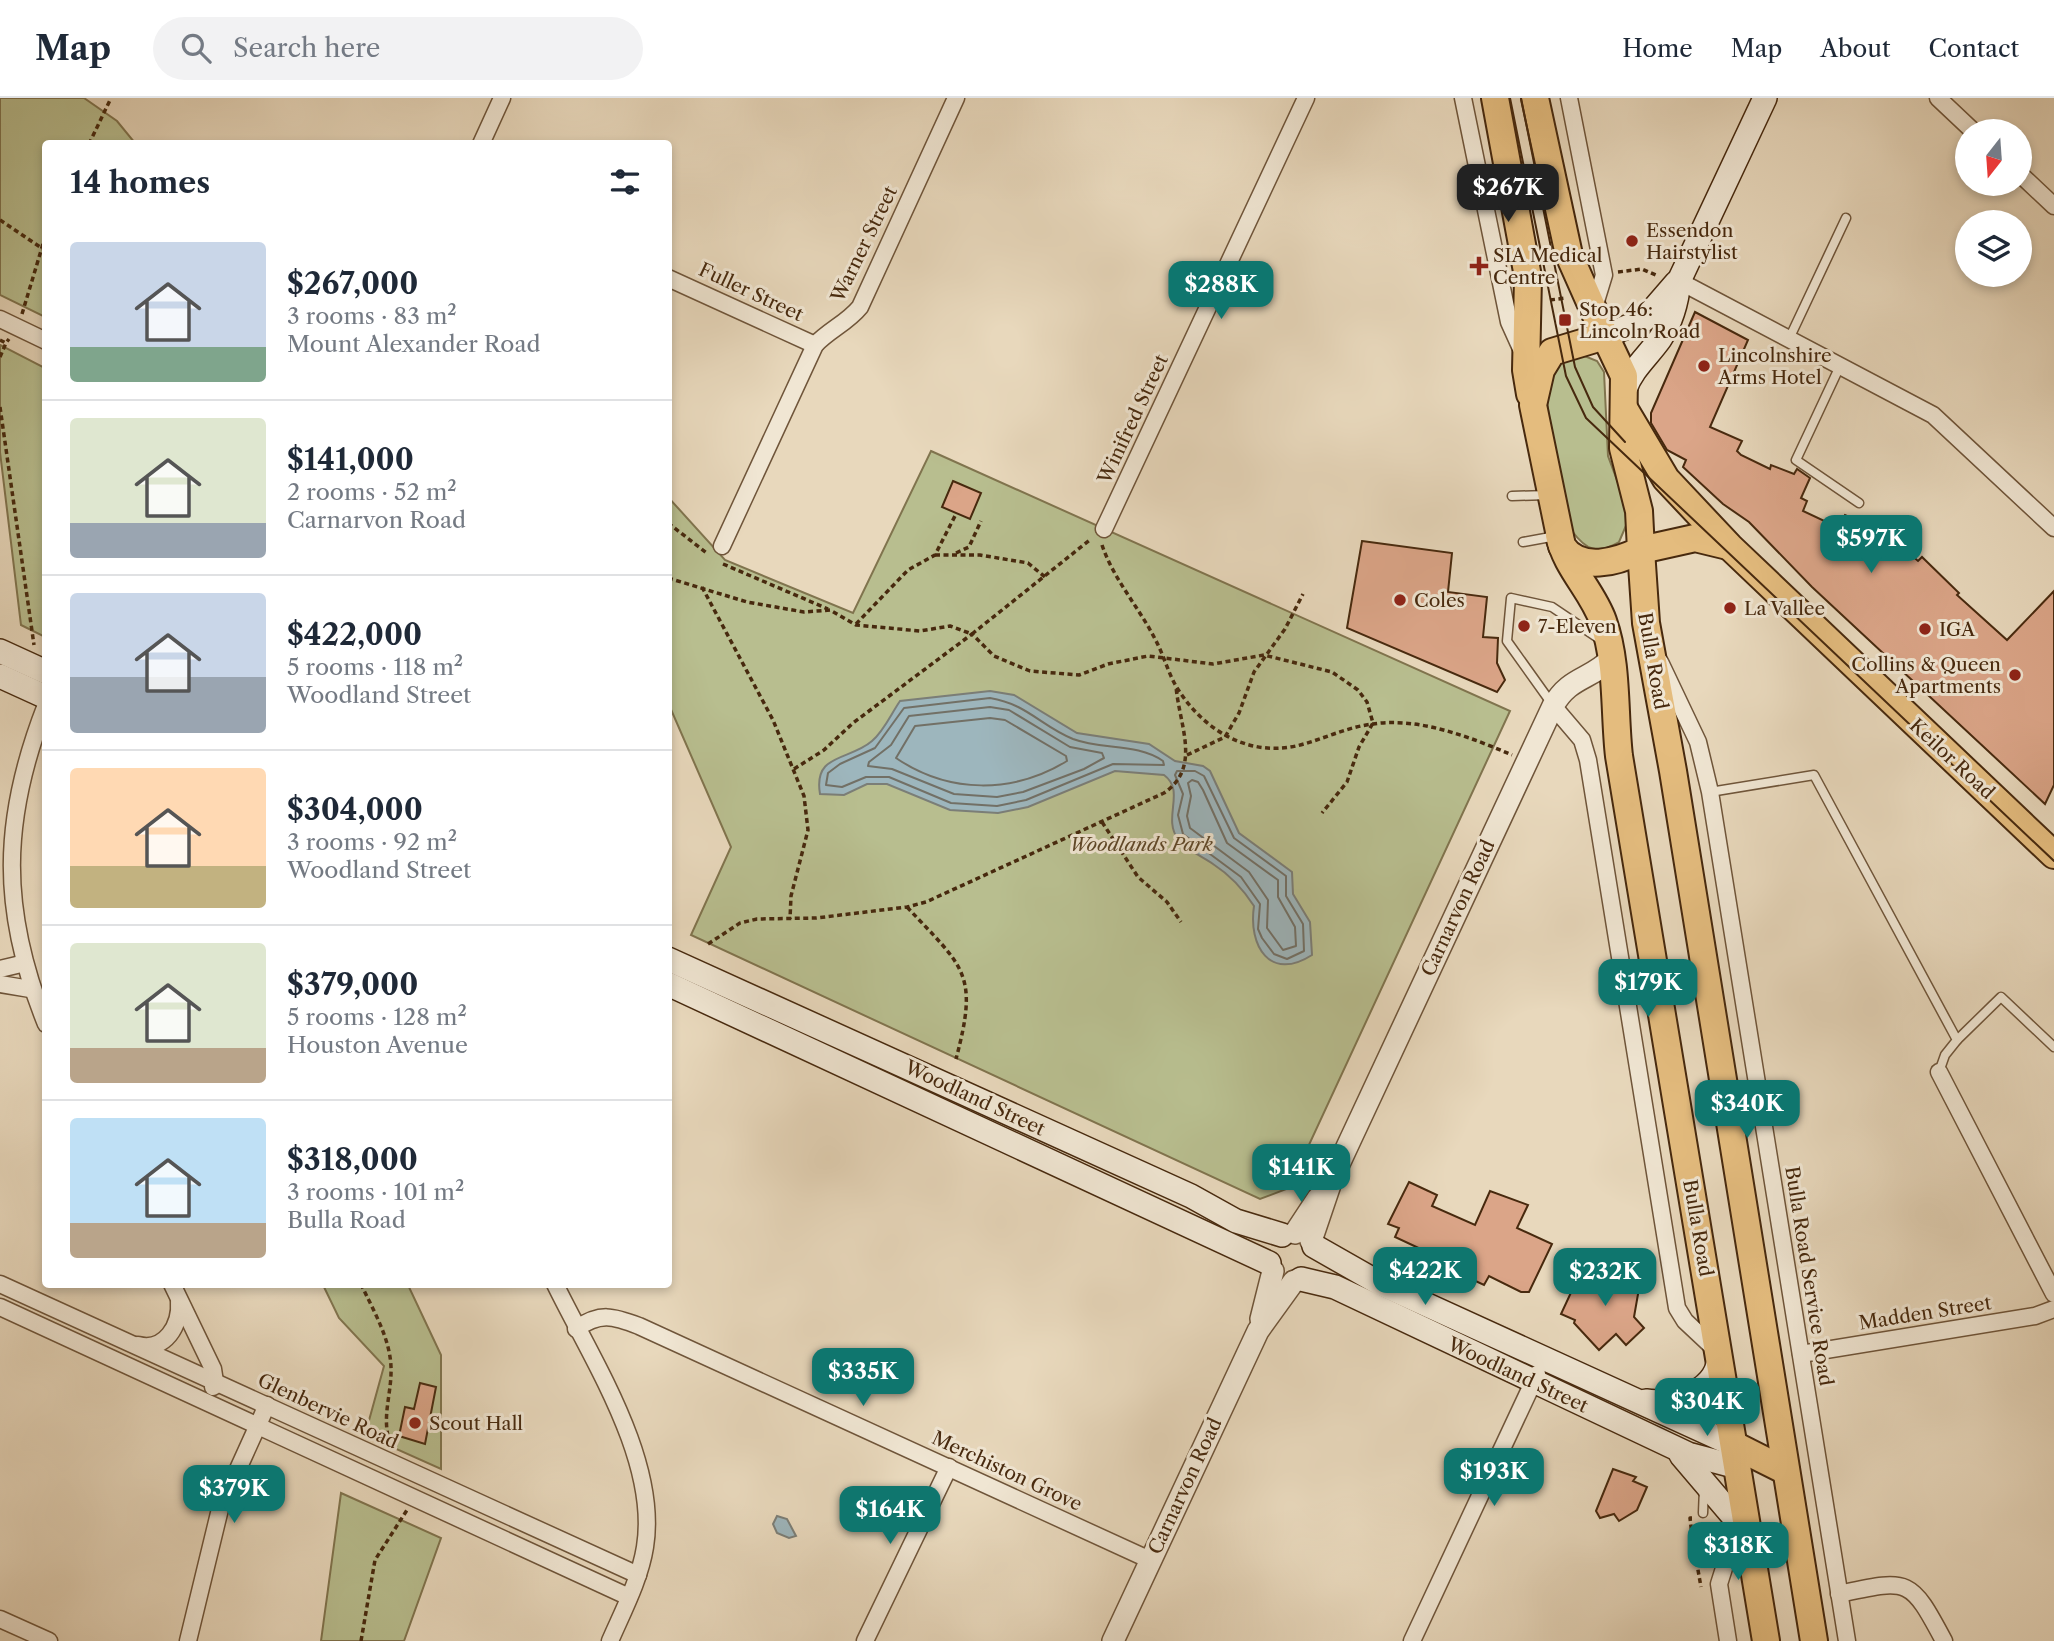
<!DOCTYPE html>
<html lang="en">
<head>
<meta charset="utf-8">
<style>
	body { margin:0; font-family:"Libre Caslon Text",serif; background:#f2f2f3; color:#1f2937; height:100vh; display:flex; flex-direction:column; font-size:26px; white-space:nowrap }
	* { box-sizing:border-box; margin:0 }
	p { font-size:23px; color:#747a83 }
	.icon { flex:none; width:38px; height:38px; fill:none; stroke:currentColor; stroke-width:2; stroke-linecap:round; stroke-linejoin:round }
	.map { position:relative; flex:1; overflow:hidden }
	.side { position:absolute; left:42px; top:42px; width:630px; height:1148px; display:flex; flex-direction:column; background:#fff; border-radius:7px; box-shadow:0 4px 10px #0003 }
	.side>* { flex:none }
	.needle { width:46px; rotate:197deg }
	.controls { position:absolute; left:1955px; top:21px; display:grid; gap:14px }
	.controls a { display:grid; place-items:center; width:77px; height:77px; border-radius:50%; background:#fff; box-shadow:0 4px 10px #0003; font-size:35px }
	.price { position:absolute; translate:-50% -60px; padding:0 16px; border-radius:14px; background:#0f766e; color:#fff; font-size:23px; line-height:46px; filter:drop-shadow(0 2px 4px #0008) }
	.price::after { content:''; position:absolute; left:50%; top:42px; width:21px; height:16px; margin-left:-10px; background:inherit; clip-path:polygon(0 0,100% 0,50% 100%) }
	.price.on { background:#222; color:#fff }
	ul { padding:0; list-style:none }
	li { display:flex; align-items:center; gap:21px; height:175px; padding:0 28px }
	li+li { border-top:2px solid #e0e1e3 }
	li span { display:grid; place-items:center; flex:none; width:196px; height:140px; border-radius:7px; color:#555 }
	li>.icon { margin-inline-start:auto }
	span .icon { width:84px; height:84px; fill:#fffc; stroke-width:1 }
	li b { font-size:30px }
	h2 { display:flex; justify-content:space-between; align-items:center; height:84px; padding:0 28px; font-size:30px }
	header { display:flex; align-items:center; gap:42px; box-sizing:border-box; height:98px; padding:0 35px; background:#fff; border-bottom:2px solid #e0e1e3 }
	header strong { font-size:33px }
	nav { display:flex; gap:38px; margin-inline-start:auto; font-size:24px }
	.search { width:490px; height:63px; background:#f2f2f3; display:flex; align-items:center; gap:18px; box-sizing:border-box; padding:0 24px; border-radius:38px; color:#747a83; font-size:26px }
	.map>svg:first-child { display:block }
	.green { fill:#b8be8f; stroke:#80744e; stroke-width:2 }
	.water { fill:#9db6bd; stroke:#7b7e77; stroke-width:2 }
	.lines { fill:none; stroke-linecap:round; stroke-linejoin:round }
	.shore { stroke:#727066; stroke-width:2 }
	.building { fill:#dba588; stroke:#47290e; stroke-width:2 }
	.service-casing { stroke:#6f553a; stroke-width:11 }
	.minor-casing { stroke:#6f553a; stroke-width:19 }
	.tertiary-casing { stroke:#6f553a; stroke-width:24 }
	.secondary-casing { stroke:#47290e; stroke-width:26 }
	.primary-casing { stroke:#47290e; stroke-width:30 }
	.path { stroke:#47290e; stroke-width:3.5; stroke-dasharray:5 3.5; stroke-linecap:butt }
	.service { stroke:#f0e6d3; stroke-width:8 }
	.minor { stroke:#f0e6d3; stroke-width:16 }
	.tertiary { stroke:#f0e6d3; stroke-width:21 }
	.secondary { stroke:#f0e6d3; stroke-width:23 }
	.primary { stroke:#e4bc7e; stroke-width:26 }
	.tram { stroke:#47290e; stroke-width:2 }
	.poi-dot { fill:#8f2418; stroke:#f0e6d3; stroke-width:2.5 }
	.labels { text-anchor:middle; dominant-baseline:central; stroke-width:6; stroke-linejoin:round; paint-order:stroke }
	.poi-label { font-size:19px; fill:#47290e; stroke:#f0e6d3; text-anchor:start }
	.street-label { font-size:19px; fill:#47290e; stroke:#f0e6d3 }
	.park-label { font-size:19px; font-style:italic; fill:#5e4728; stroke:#f0e6d3 }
</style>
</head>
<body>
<header>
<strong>Map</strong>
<div class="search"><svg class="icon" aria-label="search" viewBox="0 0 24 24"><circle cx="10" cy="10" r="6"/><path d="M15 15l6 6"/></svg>Search here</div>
<nav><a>Home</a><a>Map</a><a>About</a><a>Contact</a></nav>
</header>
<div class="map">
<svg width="2054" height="1543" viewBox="0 0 2054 1543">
	<rect width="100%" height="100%" fill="#e8d8bc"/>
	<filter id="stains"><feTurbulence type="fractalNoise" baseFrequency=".00286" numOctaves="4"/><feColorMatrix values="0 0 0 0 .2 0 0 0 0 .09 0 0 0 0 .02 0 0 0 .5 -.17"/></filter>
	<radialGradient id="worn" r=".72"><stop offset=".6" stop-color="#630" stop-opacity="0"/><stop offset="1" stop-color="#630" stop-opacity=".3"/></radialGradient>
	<g class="green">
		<path d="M 0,0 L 84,0 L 117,23 L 135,45 L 46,46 L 45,219 L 0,197 Z"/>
		<path d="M 0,247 L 45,270 L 45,539 L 21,527 L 0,354 Z"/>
		<path d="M 1577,255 L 1597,263 L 1604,274 L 1608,358 L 1627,409 L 1628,423 L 1619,444 C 1597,457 1586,452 1572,433 L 1549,321 L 1546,292 L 1550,267 Z"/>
		<path d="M 931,353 L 1510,613 L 1289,1090 L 1260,1101 L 691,837 L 731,749 L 669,607 L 668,399 L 725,462 L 853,515 Z"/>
		<path d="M 323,1187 L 408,1187 L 441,1257 L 441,1371 L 365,1337 L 384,1268 L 339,1220 Z"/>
		<path d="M 341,1395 L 441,1440 L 404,1543 L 321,1543 Z"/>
	</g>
	<g class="water">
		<path d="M 990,593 L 1014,597 L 1077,635 L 1149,646 L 1175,663 L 1203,668 L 1210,673 L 1239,735 L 1292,774 L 1293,796 L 1310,824 L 1312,857 C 1270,884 1248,848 1254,808 C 1243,791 1230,777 1213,766 C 1201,758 1187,752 1178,741 C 1162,720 1186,693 1164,677 L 1115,673 L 1028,709 L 998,715 L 950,712 L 887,686 L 867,686 L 844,697 L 820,696 C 813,655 849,663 872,643 C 884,633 891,616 900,603 Z"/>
		<path d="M 777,1418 L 787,1421 L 796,1438 L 789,1440 L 777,1435 L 773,1426 Z"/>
	</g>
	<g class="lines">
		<g class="shore">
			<path d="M 990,600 C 1027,606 1041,628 1073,641 C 1102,652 1137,645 1163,663 L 1164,667 L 1113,666 L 1026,702 L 997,708 L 951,705 L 889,679 L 866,679 L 842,689 L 826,687 L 828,675 L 840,666 L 875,650 L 904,610 Z"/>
			<path d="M 990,609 L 1009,612 L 1070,649 L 1102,655 L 1104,660 L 1084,671 L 1023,694 L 997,699 L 954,696 L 892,671 L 868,668 L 869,664 L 891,647 L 909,618 Z"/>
			<path d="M 990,620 L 1005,622 L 1066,658 L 1067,663 C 1013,696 949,696 896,660 L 915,628 Z"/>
			<path d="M 1177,673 L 1195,673 L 1204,678 L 1234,740 L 1286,778 L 1286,798 L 1303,826 L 1304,853 L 1287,861 L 1274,856 L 1262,840 L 1258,831 L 1260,806 L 1241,779 L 1183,736 L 1178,717 L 1183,696 L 1175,677 Z"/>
			<path d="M 1192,682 L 1198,684 L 1203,692 L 1227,745 L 1278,782 L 1278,799 L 1295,829 L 1296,848 L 1283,852 L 1267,830 L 1268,802 L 1249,774 L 1190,730 L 1187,718 L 1191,698 L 1188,685 Z"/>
		</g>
	</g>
	<g class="building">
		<path d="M 1695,214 L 1748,242 L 1710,329 L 1742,343 L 1737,353 L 1741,357 L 1770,371 L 1771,367 L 1794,376 L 1797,371 L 1810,380 L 1801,400 L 1807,403 L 1803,413 L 1839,430 L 1845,417 L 1885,434 L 1918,463 L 1922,459 L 1959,495 L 1957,497 L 2007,542 L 2054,493 L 2054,687 L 2045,706 L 1812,489 L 1749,424 L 1723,406 L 1683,369 L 1686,362 L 1667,352 L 1651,325 L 1651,315 Z"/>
		<path d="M 953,383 L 981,395 L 970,421 L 942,409 Z"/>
		<path d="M 1362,443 L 1452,455 L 1448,494 L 1487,499 L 1483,539 L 1498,540 L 1497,565 L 1505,582 L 1497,594 L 1347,530 Z"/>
		<path d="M 1409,1084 L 1437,1097 L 1432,1108 L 1475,1127 L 1490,1093 L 1528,1107 L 1517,1130 L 1552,1146 L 1529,1194 L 1521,1194 L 1489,1178 L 1484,1187 L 1452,1172 L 1455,1167 L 1395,1139 L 1399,1130 L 1388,1126 Z"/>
		<path d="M 1581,1173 L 1609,1185 L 1611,1174 L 1641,1179 L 1634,1219 L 1644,1230 L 1626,1247 L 1616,1236 L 1599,1252 L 1574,1225 L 1575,1222 L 1561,1216 Z"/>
		<path d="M 420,1285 L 436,1289 L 425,1346 L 399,1338 L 405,1309 L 414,1311 Z"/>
		<path d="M 1613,1371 L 1636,1379 L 1633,1383 L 1647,1389 L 1637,1412 L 1619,1423 L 1614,1416 L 1600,1420 L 1596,1413 Z"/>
	</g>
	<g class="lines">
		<g class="service-casing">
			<g id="service">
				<path d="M 1789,241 L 1846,120"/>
				<path d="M 1840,268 L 1796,362 L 1859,405"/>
				<path d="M 1512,398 L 1548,397"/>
				<path d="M 1523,444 L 1556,438"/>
				<path d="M 1552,606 L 1507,543 L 1511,500 L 1552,509 L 1601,542"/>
				<path d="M 1710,694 L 1814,677 L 1957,942 L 1945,957 L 1939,974"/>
				<path d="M 1957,942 L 2001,899 L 2054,949"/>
				<path d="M 1703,1415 L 1704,1390"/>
			</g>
		</g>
		<g class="minor-casing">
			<g id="minor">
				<path d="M 1463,0 L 1509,224 L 1523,255"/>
				<path d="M 1569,0 L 1604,177 L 1593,213"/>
				<path d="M 1938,0 L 1973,33"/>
				<path d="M 481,46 L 502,0"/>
				<path d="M 2020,76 L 2054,108"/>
				<path d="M 668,180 L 815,247"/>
				<path d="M 1679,183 L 1933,317 L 2054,430"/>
				<path d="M 0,221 L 46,243"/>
				<path d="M 1104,431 L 1306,0"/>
				<path d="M 722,448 L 815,247 C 829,232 847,225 860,209 L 956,0"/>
				<path d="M 1660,564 L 1698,644 L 1710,694 L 1847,1543"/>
				<path d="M 46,607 C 1,722 0,812 46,926"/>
				<path d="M 1553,608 L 1582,642 L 1588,662 L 1677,1210 L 1685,1223 L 1717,1253"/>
				<path d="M 0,871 L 21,866"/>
				<path d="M 0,886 L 30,891"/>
				<path d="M 1939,974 L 2054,1196"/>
				<path d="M 0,1186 L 638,1477"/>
				<path d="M 172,1186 L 213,1271 L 215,1284 L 213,1289"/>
				<path d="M 555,1186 C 592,1262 659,1363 645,1449 C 640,1481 623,1513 610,1543"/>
				<path d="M 0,1209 L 629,1499"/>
				<path d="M 576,1231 C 600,1214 613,1218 639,1228 L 1150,1462"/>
				<path d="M 138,1247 C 165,1254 181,1227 179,1203"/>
				<path d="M 1801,1256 L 2035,1218 L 2054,1211"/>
				<path d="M 1710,1436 L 1714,1454 L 1725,1467 L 1719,1486 L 1728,1543"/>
				<path d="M 1725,1467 L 1737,1448 L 1749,1437"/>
				<path d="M 1839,1496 C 1909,1481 1910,1479 1944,1543"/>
				<path d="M 0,1521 L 49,1543"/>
				<path d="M 188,1543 L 220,1411 L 267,1307"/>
				<path d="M 865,1543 L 949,1369"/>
				<path d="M 1412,1543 L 1537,1276"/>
			</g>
		</g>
		<g class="tertiary-casing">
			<g id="tertiary">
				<path d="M 1295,1135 L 1318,1100"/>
				<path d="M 1311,1143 L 1332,1081 L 1553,608 C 1569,579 1590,582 1611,561"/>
				<path d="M 1261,1221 L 1273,1173"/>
				<path d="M 1113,1543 L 1258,1233 L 1294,1183"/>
			</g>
		</g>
		<g class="secondary-casing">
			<g id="secondary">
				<path d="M 1605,238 L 1644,222 L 1676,185"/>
				<path d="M 1625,291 C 1632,271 1648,258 1660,241 C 1672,223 1677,204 1679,183 L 1765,0"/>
				<path d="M 0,553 L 46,574"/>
				<path d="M 0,578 L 46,599"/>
				<path d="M 668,861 L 1191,1098 L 1236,1123 L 1282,1137"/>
				<path d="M 668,886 L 1269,1165"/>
				<path d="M 1314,1148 L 1379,1185 L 1734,1347"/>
				<path d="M 1301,1181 L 1335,1189 L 1688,1356 L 1737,1369"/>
				<path d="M 1646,1303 C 1676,1307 1721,1292 1719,1255"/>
				<path d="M 1681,1357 L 1749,1437"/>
			</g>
		</g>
		<g class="primary-casing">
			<g id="primary">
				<path d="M 1495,0 L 1528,179 L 1526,272 L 1530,296"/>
				<path d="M 1535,0 L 1569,157 L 1605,238"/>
				<path d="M 1605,238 L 1624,278 L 1623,350 L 1639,413 L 1641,452 C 1617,464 1580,475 1562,448 L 1533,307 L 1541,272 L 1552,254 Z"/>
				<path d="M 1625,312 L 1666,381 L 1730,449 L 2054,757"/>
				<path d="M 1559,437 C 1566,470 1592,492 1603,523 C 1618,565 1614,615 1619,658 L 1766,1543"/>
				<path d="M 1641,452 L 1646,525 L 1673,673 L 1814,1543"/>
				<path d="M 1641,452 L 1695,440 L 1728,448"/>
				<path d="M 1734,1347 L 1786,1373"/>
			</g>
		</g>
		<g class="path">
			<path d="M 89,46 L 111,0"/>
			<path d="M 0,122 L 46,153"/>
			<path d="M 1618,174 L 1642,171 L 1658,178"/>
			<path d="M 1550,202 L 1566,200"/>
			<path d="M 22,216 L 46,136"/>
			<path d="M 0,242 L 6,245 L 9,241"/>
			<path d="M 0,259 L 6,245"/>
			<path d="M 0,309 L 34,547"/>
			<path d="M 668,425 L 708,456"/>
			<path d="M 1102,447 C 1114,483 1143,514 1159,549 C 1165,562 1169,576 1176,588 C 1201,630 1246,659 1296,648 C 1322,642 1346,629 1373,626 C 1419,619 1470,639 1512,657"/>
			<path d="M 956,455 L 969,449 L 981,423"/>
			<path d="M 935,457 L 980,457 L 1028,465 L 1045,479"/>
			<path d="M 723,466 L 828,511"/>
			<path d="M 668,480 L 747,504 L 804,514 L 830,512 L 856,527 L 920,533 L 950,528 L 972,536 L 1091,441"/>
			<path d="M 702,489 L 773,622 L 804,698 L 808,732 L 791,798 L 790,821"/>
			<path d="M 856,526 L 908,472 L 935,457 L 956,416"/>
			<path d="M 1187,657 L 1225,639 L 1239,615 L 1254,574 L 1285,531 L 1303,496"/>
			<path d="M 794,671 L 824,652 L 853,625 L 972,536 L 994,558 L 1030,573 L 1079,577 L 1108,566 L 1148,558 L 1213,566 L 1264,557 L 1332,574 L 1358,592 L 1367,604 L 1373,625 L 1359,649 L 1347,684 L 1322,715"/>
			<path d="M 1102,724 L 1138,779 L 1167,804 L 1181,824"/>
			<path d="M 907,809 C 964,870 979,875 956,961"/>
			<path d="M 708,846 L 740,825 L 757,821 L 816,820 L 907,809 L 926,804 L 1164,695 C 1202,669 1179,627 1176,588"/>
			<path d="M 361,1186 C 373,1212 390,1240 391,1269 C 392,1296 381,1319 390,1345"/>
			<path d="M 1692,1420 L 1690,1420 L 1692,1437"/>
			<path d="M 1695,1455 L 1701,1489"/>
			<path d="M 361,1543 L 375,1462 L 407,1412"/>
		</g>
		<use href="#service" class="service"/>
		<use href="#minor" class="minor"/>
		<use href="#tertiary" class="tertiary"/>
		<use href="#secondary" class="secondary"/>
		<use href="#primary" class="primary"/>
		<g class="tram">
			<path d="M 1510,0 L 1566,278 L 1586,320 L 2054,763"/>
			<path d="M 1521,0 L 1575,269 L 1593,309 L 1625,344"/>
		</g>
	</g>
	<g class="poi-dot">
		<circle cx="1632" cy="143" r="7"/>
		<path d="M1475.5 157.5h7v7h7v7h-7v7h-7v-7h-7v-7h7z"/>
		<rect x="1558" y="215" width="14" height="14" rx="3.5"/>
		<circle cx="1704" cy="268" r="7"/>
		<circle cx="1400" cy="502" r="7"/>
		<circle cx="1730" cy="510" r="7"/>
		<circle cx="1524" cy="528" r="7"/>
		<circle cx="1925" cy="531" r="7"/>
		<circle cx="2015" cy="577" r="7"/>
		<circle cx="415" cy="1325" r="7"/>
	</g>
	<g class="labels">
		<g class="poi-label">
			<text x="1646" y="132">Essendon<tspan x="1646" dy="22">Hairstylist</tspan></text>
			<text x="1493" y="157">SIA Medical<tspan x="1493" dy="22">Centre</tspan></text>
			<text x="1579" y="211">Stop 46:<tspan x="1579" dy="22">Lincoln Road</tspan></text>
			<text x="1718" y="257">Lincolnshire<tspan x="1718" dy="22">Arms Hotel</tspan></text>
			<text x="1414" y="502">Coles</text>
			<text x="1744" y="510">La Vallee</text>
			<text x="1538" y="528">7-Eleven</text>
			<text x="1939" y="531">IGA</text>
			<text x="2001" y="566" text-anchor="end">Collins &amp; Queen<tspan x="2001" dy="22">Apartments</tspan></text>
			<text x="429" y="1325">Scout Hall</text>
		</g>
		<g class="street-label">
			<text transform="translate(864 146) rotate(-64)">Warner Street</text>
			<text transform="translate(751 194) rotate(25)">Fuller Street</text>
			<text transform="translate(1133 321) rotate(-65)">Winifred Street</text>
			<text transform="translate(1653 563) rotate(80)">Bulla Road</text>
			<text transform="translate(1952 661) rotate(43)">Keilor Road</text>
			<text transform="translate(1458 810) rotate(-65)">Carnarvon Road</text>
			<text transform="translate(975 1000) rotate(25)">Woodland Street</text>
			<text transform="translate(1698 1130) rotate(80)">Bulla Road</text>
			<text transform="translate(1809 1178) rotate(81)">Bulla Road Service Road</text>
			<text transform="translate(1925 1215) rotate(-9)">Madden Street</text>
			<text transform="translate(1518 1277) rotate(25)">Woodland Street</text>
			<text transform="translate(328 1313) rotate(25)">Glenbervie Road</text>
			<text transform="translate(1007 1373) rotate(25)">Merchiston Grove</text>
			<text transform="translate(1185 1388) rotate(-65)">Carnarvon Road</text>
		</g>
		<g class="park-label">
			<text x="1141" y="746">Woodlands Park</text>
		</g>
	</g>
	<rect width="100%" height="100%" filter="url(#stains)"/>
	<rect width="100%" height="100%" fill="url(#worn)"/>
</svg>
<div class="controls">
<a><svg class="needle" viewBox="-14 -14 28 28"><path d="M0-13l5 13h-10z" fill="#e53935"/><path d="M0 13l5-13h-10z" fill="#747a83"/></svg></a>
<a><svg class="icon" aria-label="layers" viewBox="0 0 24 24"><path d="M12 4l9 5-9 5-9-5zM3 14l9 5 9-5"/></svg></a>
</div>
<b class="price on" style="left:1508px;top:126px">$267K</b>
<b class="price" style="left:1221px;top:223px">$288K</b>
<b class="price" style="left:1871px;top:477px">$597K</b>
<b class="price" style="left:1648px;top:921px">$179K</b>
<b class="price" style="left:1747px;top:1042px">$340K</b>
<b class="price" style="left:1301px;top:1106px">$141K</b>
<b class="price" style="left:1425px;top:1209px">$422K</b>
<b class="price" style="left:1605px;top:1210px">$232K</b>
<b class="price" style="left:863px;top:1310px">$335K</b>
<b class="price" style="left:1707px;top:1340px">$304K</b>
<b class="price" style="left:1494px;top:1410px">$193K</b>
<b class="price" style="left:234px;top:1427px">$379K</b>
<b class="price" style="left:890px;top:1448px">$164K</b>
<b class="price" style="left:1738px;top:1484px">$318K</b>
<section class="side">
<h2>14 homes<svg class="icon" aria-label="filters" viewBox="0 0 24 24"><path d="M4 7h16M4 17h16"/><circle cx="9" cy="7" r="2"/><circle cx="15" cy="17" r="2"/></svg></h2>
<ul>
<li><span style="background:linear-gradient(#c9d6e8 75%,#7fa58c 0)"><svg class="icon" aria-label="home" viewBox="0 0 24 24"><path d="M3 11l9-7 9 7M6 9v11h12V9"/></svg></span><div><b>$267,000</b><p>3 rooms · 83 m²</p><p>Mount Alexander Road</p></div></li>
<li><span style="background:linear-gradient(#dfe7d0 75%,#9aa5b1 0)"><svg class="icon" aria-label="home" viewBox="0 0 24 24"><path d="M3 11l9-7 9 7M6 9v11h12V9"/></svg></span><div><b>$141,000</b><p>2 rooms · 52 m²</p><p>Carnarvon Road</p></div></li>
<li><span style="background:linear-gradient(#c9d6e8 60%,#9aa5b1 0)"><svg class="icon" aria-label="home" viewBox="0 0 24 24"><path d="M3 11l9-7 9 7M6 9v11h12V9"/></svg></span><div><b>$422,000</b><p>5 rooms · 118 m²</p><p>Woodland Street</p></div></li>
<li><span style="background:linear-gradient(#ffd9b3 70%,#c2b280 0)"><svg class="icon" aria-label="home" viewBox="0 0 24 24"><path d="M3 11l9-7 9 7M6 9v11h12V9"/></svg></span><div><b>$304,000</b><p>3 rooms · 92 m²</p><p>Woodland Street</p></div></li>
<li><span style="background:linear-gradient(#dfe7d0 75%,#b9a48a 0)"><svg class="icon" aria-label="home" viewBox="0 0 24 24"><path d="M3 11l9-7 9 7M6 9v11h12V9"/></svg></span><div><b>$379,000</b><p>5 rooms · 128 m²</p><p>Houston Avenue</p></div></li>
<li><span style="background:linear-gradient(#bfe0f5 75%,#b9a48a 0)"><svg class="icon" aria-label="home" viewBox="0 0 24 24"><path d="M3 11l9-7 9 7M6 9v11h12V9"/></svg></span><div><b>$318,000</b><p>3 rooms · 101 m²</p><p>Bulla Road</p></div></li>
</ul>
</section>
</div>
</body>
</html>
